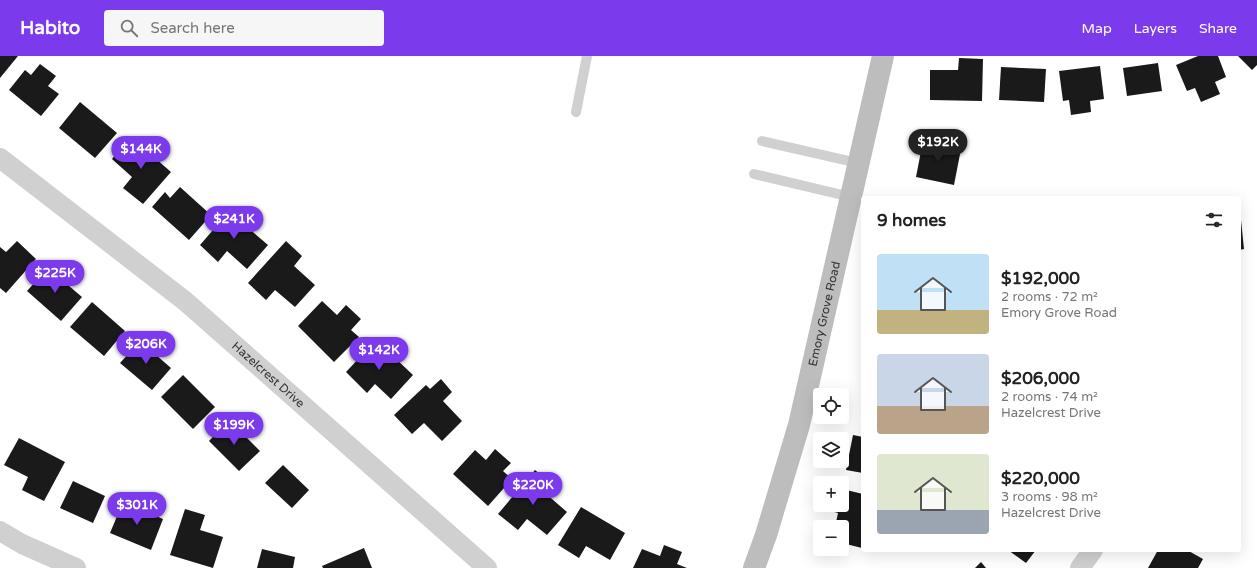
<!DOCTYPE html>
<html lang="en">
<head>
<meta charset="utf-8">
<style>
	body { margin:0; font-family:"Varela Round",sans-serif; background:#f6f6f6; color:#222; height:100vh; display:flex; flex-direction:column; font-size:15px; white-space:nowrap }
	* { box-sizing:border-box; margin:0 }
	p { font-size:13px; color:#767676 }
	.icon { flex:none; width:22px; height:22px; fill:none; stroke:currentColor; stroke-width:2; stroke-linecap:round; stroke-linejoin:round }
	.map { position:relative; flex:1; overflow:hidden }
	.details { position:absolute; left:861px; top:140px; width:380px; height:356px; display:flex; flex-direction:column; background:#fff; border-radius:4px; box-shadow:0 4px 16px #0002 }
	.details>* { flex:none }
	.buttons { position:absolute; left:813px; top:332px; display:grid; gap:8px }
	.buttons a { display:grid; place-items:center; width:36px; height:36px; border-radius:4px; background:#fff; box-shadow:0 4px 16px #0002; font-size:20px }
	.price { position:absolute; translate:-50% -34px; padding:0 9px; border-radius:14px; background:#7c3aed; color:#fff; font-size:13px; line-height:26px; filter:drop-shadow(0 1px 2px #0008) }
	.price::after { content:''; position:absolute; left:50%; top:24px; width:12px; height:9px; margin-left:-6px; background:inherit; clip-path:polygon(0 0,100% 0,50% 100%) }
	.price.active { background:#222; color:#fff }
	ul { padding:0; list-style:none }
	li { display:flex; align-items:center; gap:12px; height:100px; padding:0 16px }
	li span { display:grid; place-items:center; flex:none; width:112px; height:80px; border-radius:4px; color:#555 }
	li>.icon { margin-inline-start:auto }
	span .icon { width:48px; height:48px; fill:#fffc; stroke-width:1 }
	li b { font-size:17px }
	h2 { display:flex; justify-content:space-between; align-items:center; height:48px; padding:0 16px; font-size:17px }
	header { display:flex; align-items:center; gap:24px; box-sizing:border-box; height:56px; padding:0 20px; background:#7c3aed; color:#fff }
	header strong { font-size:19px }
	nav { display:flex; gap:22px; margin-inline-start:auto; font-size:14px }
	.search { width:280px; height:36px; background:#f6f6f6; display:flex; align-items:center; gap:10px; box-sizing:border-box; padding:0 14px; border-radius:4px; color:#767676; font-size:15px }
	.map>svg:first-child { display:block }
	.building { fill:#1a1a1a }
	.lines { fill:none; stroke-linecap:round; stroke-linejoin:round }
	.lane { stroke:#d0d0d0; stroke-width:10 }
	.street { stroke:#d0d0d0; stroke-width:20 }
	.secondary { stroke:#bdbdbd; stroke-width:22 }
	.labels { text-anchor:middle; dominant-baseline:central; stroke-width:4; stroke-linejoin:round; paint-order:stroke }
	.street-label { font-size:12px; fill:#333; stroke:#fff }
</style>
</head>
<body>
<header>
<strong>Habito</strong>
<div class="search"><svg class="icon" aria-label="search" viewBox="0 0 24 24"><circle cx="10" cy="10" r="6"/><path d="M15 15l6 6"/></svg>Search here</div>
<nav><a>Map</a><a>Layers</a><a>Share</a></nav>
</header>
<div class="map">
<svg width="1257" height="512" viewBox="0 0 1257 512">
	<rect width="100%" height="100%" fill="#fff"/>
	<g class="building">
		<path d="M 0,0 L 18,0 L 0,22 Z"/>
		<path d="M 1198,0 L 1218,0 L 1226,21 L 1215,26 L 1220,38 L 1201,46 L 1195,32 L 1187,35 L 1176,9 Z"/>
		<path d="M 1238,0 L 1257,0 L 1257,9 L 1252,14 Z"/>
		<path d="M 959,2 L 983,3 L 982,45 L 930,44 L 930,14 L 958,14 Z"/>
		<path d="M 1158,7 L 1162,35 L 1127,40 L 1123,12 Z"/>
		<path d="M 40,8 L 56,20 L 48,30 L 59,38 L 41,60 L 9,34 L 25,14 L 31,19 Z"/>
		<path d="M 1100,10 L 1104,43 L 1090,45 L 1091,56 L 1071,59 L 1069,44 L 1063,45 L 1059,15 Z"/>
		<path d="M 1001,11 L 1046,13 L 1044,46 L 999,44 Z"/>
		<path d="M 80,46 L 117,77 L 95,102 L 59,72 Z"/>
		<path d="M 131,81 L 171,116 L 143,148 L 123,132 L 132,121 L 112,103 Z"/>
		<path d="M 923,85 L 961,93 L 954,129 L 916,121 Z"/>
		<path d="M 180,131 L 211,159 L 189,184 L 152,151 L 165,136 L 170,142 Z"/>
		<path d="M 233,151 L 250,166 L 246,170 L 268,189 L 247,213 L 227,195 L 218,206 L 200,189 Z"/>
		<path d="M 1239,164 L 1241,164 L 1244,193 L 1239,194 Z"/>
		<path d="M 17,185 L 36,203 L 6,237 L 0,232 L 0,191 L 6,196 Z"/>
		<path d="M 286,185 L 302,200 L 294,210 L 315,229 L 295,251 L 275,234 L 266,244 L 248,227 Z"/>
		<path d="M 48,212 L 82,241 L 61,265 L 27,235 Z"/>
		<path d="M 322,245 L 337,259 L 346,249 L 361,263 L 351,274 L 359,281 L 334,306 L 298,270 Z"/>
		<path d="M 92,246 L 125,275 L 104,300 L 70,271 Z"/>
		<path d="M 376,284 L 413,319 L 391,343 L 375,328 L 367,337 L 346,316 Z"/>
		<path d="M 140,285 L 171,312 L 152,334 L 120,307 Z"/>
		<path d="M 183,319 L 215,351 L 193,373 L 161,341 Z"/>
		<path d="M 441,323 L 452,336 L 443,345 L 462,365 L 442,385 L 424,367 L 412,378 L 394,359 L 426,329 L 430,333 Z"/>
		<path d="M 229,364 L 260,395 L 239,415 L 209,385 Z"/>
		<path d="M 853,379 L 863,381 L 863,417 L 846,414 Z"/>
		<path d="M 19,382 L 65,406 L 44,445 L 22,434 L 28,421 L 4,409 Z"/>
		<path d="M 495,393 L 511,407 L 503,415 L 512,423 L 488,450 L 453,418 L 475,394 L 486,404 Z"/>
		<path d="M 283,409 L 309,434 L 292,452 L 265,427 Z"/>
		<path d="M 535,414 L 552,428 L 545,437 L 567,456 L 547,479 L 527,463 L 518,474 L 498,458 Z"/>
		<path d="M 73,425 L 105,440 L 93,467 L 60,452 Z"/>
		<path d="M 842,433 L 863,438 L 862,492 L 842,487 L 842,471 L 835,471 L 838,457 L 827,454 L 828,449 L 842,449 Z"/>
		<path d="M 123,446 L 163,463 L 151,494 L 110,477 Z"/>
		<path d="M 581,451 L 625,477 L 610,504 L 586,490 L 579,502 L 558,489 Z"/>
		<path d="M 185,453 L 205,459 L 200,474 L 223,481 L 213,512 L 170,499 Z"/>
		<path d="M 664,489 L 682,496 L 677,508 L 687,512 L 633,512 L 642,493 L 660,500 Z"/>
		<path d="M 364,492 L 372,512 L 323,512 L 322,510 Z"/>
		<path d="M 262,493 L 295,501 L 293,512 L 257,512 Z"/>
		<path d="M 1008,494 L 1036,494 L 1026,507 Z"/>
		<path d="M 1158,494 L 1187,494 L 1203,503 L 1198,512 L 1148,512 Z"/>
		<path d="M 981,506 L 986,512 L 975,512 Z"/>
	</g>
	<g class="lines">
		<g class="lane">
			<path d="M 576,56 L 587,0"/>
			<path d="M 762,85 L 858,107"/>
			<path d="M 754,118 L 851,141"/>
		</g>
		<g class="street">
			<path id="s1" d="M 0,102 L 185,245 L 487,512"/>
			<path d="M 0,475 L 22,488 L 76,512"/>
			<path d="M 1080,512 L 1093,494"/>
		</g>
		<path class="secondary" id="s2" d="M 754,512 L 766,479 L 799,369 L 883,0"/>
	</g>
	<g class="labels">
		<g class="street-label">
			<text stroke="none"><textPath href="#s2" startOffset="264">Emory Grove Road</textPath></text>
			<text stroke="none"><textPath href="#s1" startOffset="345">Hazelcrest Drive</textPath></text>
		</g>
	</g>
</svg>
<div class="buttons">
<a><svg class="icon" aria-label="locate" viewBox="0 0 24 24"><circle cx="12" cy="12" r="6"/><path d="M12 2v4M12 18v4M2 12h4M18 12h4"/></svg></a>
<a><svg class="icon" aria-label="layers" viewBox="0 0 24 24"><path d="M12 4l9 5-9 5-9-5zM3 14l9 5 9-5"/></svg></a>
<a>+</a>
<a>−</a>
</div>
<b class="price active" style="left:938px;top:107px">$192K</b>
<b class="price" style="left:141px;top:114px">$144K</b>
<b class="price" style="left:234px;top:184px">$241K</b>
<b class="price" style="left:55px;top:238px">$225K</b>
<b class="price" style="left:146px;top:309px">$206K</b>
<b class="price" style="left:379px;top:315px">$142K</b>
<b class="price" style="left:234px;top:390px">$199K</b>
<b class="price" style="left:533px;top:450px">$220K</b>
<b class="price" style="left:137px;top:470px">$301K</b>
<section class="details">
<h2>9 homes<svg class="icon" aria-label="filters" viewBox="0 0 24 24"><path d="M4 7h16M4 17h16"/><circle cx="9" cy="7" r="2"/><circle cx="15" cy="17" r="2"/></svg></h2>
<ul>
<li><span style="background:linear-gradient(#bfe0f5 70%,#c2b280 0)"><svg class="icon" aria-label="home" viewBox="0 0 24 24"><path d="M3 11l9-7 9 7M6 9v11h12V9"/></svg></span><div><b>$192,000</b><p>2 rooms · 72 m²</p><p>Emory Grove Road</p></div></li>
<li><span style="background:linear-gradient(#c9d6e8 65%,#b9a48a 0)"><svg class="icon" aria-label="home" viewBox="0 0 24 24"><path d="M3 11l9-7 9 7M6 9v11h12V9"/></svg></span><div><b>$206,000</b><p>2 rooms · 74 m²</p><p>Hazelcrest Drive</p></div></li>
<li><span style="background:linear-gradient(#dfe7d0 70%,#9aa5b1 0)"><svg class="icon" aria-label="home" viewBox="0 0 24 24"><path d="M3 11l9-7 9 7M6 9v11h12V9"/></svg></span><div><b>$220,000</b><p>3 rooms · 98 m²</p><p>Hazelcrest Drive</p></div></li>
</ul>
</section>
</div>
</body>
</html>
